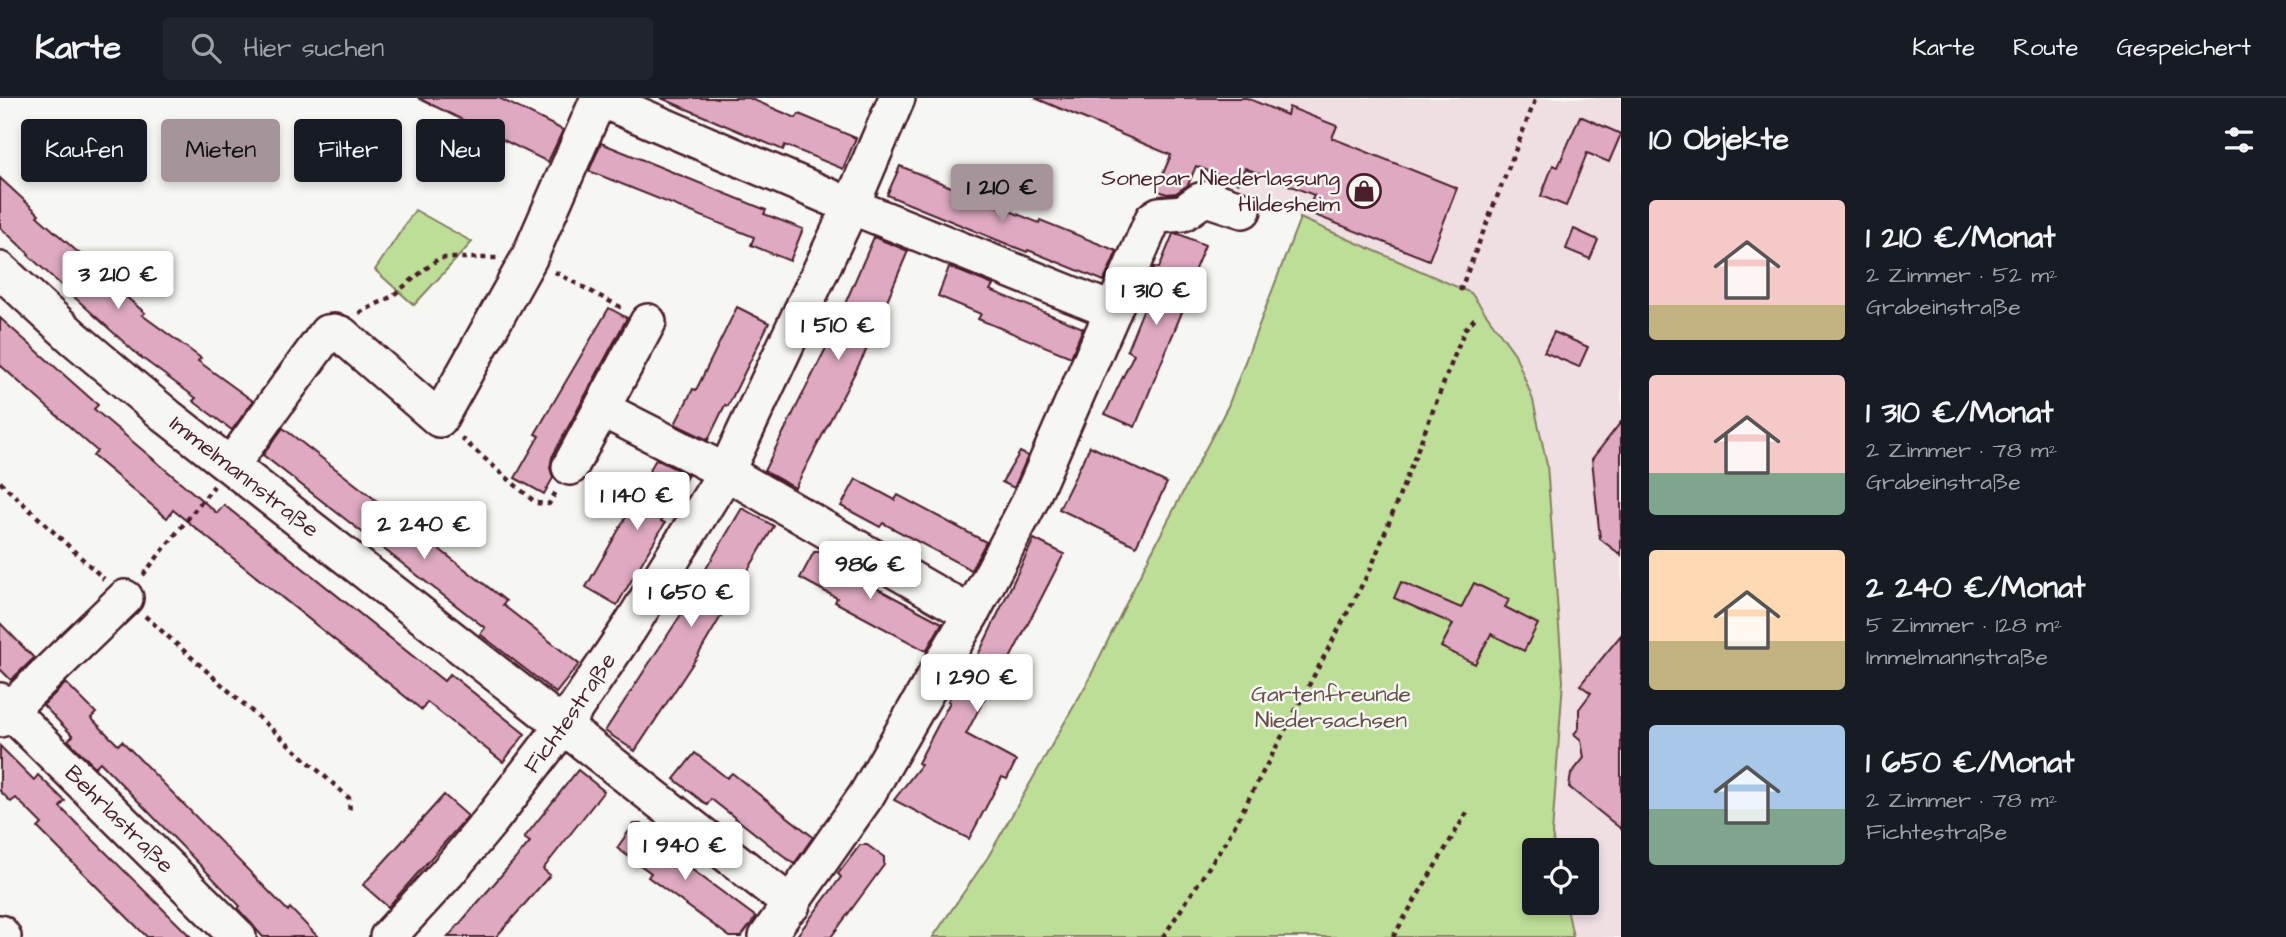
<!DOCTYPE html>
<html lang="de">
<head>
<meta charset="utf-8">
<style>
	body { margin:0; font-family:"Architects Daughter",sans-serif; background:#20242c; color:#f1f3f6; height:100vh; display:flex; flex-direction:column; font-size:26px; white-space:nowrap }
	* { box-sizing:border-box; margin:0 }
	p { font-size:23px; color:#9ea1a6 }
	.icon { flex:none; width:38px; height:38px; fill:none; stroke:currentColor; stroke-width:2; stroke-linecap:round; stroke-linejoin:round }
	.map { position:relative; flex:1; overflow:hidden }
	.drawer { display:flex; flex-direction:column; background:#171b24; width:665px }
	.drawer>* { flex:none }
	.guide { position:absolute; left:21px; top:21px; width:665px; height:63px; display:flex; gap:14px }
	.fabs { position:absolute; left:1522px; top:740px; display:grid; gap:14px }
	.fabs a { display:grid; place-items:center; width:77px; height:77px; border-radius:7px; background:#171b24; box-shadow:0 4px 10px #0003; font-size:35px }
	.price { position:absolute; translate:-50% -60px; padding:0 16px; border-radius:7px; background:#fff; color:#222; font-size:23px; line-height:46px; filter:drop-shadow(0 2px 4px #0008) }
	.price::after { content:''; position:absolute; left:50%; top:42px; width:21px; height:16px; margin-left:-10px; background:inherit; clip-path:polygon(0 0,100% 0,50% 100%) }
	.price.active { background:#a6949b; color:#111 }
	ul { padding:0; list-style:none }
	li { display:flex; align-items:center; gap:21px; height:175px; padding:0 28px }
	li span { display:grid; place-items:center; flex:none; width:196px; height:140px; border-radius:7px; color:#555 }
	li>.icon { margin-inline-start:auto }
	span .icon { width:84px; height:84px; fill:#fffc; stroke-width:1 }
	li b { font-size:30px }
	h2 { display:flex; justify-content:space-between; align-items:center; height:84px; padding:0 28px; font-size:30px }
	.pill { padding:0 24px; border-radius:7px; background:#171b24; box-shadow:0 4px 10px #0003; font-size:24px; line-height:63px }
	.pill.active { background:#a6949b; color:#111 }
	header { display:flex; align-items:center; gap:42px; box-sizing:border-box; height:98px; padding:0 35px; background:#171b24; border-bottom:2px solid #363941 }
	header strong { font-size:33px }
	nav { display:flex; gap:38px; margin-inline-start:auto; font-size:24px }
	.search { width:490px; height:63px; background:#20242c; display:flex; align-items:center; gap:18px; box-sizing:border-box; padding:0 24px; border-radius:7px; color:#9ea1a6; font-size:26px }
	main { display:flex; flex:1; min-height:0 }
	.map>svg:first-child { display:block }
	.built { fill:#efdfe3 }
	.green { fill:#bdde97; stroke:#847e61; stroke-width:2 }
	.building { fill:#dea9c1; stroke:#4a1f2b; stroke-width:2 }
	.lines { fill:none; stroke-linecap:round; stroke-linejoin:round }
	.minor-casing { stroke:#4a1f2b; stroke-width:40 }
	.path { stroke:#4a1f2b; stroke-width:4.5; stroke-dasharray:5 5; stroke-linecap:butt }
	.minor { stroke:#f6f6f2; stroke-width:35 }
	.labels { text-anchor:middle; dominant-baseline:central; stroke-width:5; stroke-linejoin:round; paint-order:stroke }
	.poi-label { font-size:23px; fill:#4a1f2b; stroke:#f6f6f2; text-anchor:end }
	.street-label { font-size:23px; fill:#4a1f2b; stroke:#f6f6f2 }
	.park-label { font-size:23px; fill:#674f46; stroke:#f6f6f2 }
</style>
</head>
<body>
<header>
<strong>Karte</strong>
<div class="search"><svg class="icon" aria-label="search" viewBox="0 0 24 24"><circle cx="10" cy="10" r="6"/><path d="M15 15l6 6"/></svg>Hier suchen</div>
<nav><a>Karte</a><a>Route</a><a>Gespeichert</a></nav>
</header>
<main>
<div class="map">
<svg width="1621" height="839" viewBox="0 0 1621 839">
	<rect width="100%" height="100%" fill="#f6f6f2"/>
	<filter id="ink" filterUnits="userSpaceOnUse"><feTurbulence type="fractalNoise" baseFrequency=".0143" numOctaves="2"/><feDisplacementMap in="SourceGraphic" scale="14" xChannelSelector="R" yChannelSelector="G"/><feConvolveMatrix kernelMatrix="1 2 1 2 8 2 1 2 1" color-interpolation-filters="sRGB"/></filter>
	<g filter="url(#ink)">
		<path class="built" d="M 1030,0 L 1621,0 L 1621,839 L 1573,839 L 1566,805 L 1587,805 L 1587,752 L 1555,752 L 1552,736 L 1563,583 L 1547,367 L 1533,302 L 1515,256 L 1471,195 L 1300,120 L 1239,88 Z"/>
		<g class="green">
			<path d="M 415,112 L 472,144 L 414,207 L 375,172 Z"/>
			<path d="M 1300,120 L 1471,195 L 1515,256 L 1533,302 L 1547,367 L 1563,583 L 1552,736 L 1555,752 L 1535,752 L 1535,805 L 1566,805 L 1573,839 L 933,839 L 988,759 L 1086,587 L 1150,457 L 1228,308 Z"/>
		</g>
		<g class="building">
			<path d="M 418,0 L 499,0 L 563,32 L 548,64 Z"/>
			<path d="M 661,0 L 749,0 L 796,20 L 799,16 L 856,40 L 843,71 L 785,47 L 783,52 Z"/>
			<path d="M 1035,0 L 1247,0 L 1287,17 L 1289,9 L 1337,28 L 1332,40 L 1457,90 L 1429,162 L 1307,114 L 1314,97 L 1245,70 L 1238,85 L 1196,68 L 1188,87 L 1176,95 L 1167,96 L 1156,92 L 1171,57 Z"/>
			<path d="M 1580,18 L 1621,36 L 1609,64 L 1587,55 L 1566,108 L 1541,98 L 1553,67 L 1558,69 Z"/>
			<path d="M 601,45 L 766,112 L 764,116 L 803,131 L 790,163 L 751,147 L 754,139 L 589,73 Z"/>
			<path d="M 900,68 L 1039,125 L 1040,122 L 1117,153 L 1104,183 L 1028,152 L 1027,154 L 1007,146 L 887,97 Z"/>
			<path d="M 0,80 L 39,116 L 37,118 L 90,165 L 89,167 L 145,215 L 142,217 L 201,260 L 198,263 L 253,303 L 232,332 L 193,303 L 196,300 L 138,257 L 28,157 L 29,156 L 0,129 Z"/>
			<path d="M 1574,131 L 1598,142 L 1590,161 L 1566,151 Z"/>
			<path d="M 1173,136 L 1179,136 L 1205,147 L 1185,195 L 1189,197 L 1135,329 L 1105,316 L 1134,256 L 1127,252 L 1148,200 L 1141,198 L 1154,169 L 1159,170 Z"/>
			<path d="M 874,139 L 908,153 L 864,257 L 795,390 L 764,373 L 825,252 Z"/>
			<path d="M 949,169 L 993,187 L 990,192 L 1083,230 L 1071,259 L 978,221 L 981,216 L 938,198 Z"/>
			<path d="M 737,209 L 769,225 L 728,308 L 725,307 L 708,342 L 675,326 L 693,291 L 696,292 Z"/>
			<path d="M 609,210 L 627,220 L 552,359 L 550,370 L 553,380 L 544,396 L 515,380 L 539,338 L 535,336 Z"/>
			<path d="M 0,220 L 98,307 L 94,311 L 217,415 L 224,407 L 444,583 L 450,576 L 525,636 L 503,664 L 427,604 L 422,612 L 173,412 L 167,420 L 93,358 L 97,353 L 0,267 Z"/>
			<path d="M 1554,234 L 1588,249 L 1579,269 L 1544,254 Z"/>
			<path d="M 1621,324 L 1621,457 L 1600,441 L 1592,361 Z"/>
			<path d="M 283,330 L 506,503 L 503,507 L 579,566 L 556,595 L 480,536 L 485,530 L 263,357 Z"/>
			<path d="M 1090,348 L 1167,385 L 1136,448 L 1059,411 Z"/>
			<path d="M 1020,354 L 1028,358 L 1014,390 L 1002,384 Z"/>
			<path d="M 656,361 L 688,377 L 661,423 L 665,425 L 617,507 L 586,489 L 633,407 L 631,406 Z"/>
			<path d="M 856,381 L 895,402 L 898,397 L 986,444 L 971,472 L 883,425 L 880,429 L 841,408 Z"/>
			<path d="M 742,410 L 774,428 L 697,559 L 635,653 L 605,633 L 684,512 L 682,511 Z"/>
			<path d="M 1034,441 L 1064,456 L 1000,580 L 996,578 L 966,636 L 1016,663 L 1007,681 L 1002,679 L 969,741 L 894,702 L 921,667 L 918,665 L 950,604 L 948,603 L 969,564 L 973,566 L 982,549 Z"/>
			<path d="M 814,454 L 821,454 L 846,467 L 853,471 L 850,476 L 942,525 L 926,553 L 835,504 L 837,500 L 800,480 Z"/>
			<path d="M 1401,484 L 1461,510 L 1474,485 L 1509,502 L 1505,509 L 1538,526 L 1524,553 L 1491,536 L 1475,566 L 1441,549 L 1453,526 L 1394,500 Z"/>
			<path d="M 0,525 L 34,560 L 11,582 L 0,571 Z"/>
			<path d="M 1621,537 L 1621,731 L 1569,689 L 1571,676 L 1584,660 L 1581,642 L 1574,636 L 1579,630 L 1579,611 L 1591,595 L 1580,587 Z"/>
			<path d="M 66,585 L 96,615 L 91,620 L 118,647 L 122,643 L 288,813 L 290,810 L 318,839 L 263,839 L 238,811 L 240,808 L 100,664 L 95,669 L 68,642 L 73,638 L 43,607 Z"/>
			<path d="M 0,648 L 34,682 L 38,677 L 65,703 L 60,709 L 191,839 L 147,839 L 38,730 L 42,726 L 16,700 L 11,704 L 0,693 Z"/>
			<path d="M 695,655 L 727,680 L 732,675 L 813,739 L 794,766 L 711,701 L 707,707 L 674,681 Z"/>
			<path d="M 578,672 L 604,693 L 543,771 L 550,777 L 496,839 L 448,839 L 530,744 L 524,740 Z"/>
			<path d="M 444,697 L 468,718 L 388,809 L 363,787 Z"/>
			<path d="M 634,726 L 641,726 L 671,748 L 667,753 L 756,819 L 741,839 L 730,839 L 648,779 L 651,775 L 617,750 Z"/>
			<path d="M 860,747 L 867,747 L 884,759 L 884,767 L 831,839 L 796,839 L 841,779 L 838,776 Z"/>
		</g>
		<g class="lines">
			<g class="minor-casing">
				<g id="minor">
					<path d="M 598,0 L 851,108 L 1113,213"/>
					<path id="s1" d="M 0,172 L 74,240 L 168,319 L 792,807"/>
					<path d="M 602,311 L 726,374 L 971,516"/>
					<path d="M 231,367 L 327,235 L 334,234 L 341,236 L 439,321 L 529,160 L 599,0"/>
					<path d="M 570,369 L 648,224"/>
					<path id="s2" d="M 0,603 L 238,839"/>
					<path d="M 0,621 L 125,500"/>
					<path d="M 0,835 L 3,839"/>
					<path id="s3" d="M 388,839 L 447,775 L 492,721 L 563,628 L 630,529 L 726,374 L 851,108 L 897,0"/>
					<path d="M 767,839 L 866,698 L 971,516 L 1029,405 L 1153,121 L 1159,117 L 1183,115 L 1200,103 L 1209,101 L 1243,112"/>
				</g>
			</g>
			<g class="path">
				<path d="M 555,174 L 624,211"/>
				<path d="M 1460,193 L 1536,0"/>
				<path d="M 359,215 L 391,199 L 439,160 L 497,160"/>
				<path d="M 461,340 L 536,405 L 549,406 L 557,392"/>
				<path d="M 0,384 L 104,481"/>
				<path d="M 143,477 L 214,388"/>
				<path d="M 145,518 L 349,700 L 350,716"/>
				<path d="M 1163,839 L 1228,740 L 1371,470 L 1465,231 L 1477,218"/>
				<path d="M 1393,839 L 1469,711"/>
			</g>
			<use href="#minor" class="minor"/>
		</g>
	</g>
	<defs>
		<g id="shop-ring" transform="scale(1.75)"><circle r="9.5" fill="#f6f6f2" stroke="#4a1f2b" stroke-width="1.5"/><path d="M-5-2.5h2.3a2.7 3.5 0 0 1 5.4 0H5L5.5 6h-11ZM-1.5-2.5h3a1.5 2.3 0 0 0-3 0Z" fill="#4a1f2b"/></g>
	</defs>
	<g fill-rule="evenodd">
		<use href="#shop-ring" x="1364" y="93"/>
	</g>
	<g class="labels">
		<g class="poi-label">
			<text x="1340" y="80">Sonepar Niederlassung<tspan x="1340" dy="26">Hildesheim</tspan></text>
		</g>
		<g class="street-label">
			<text stroke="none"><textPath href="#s1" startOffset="320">Immelmannstraße</textPath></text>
			<text stroke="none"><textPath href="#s3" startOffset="289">Fichtestraße</textPath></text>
			<text stroke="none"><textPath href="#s2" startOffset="168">Behrlastraße</textPath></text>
		</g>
		<g class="park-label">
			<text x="1331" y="596">Gartenfreunde<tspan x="1331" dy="26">Niedersachsen</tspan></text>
		</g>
	</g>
</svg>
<div class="fabs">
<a><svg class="icon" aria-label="locate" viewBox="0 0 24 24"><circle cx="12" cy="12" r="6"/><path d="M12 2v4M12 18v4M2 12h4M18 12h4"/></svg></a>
</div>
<b class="price active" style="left:1002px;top:126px">1 210 €</b>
<b class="price" style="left:118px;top:213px">3 210 €</b>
<b class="price" style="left:1156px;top:229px">1 310 €</b>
<b class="price" style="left:838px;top:264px">1 510 €</b>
<b class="price" style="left:637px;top:434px">1 140 €</b>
<b class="price" style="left:424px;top:463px">2 240 €</b>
<b class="price" style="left:870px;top:503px">986 €</b>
<b class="price" style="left:691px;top:531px">1 650 €</b>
<b class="price" style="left:977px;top:616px">1 290 €</b>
<b class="price" style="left:685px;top:784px">1 940 €</b>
<div class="guide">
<a class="pill">Kaufen</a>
<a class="pill active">Mieten</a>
<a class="pill">Filter</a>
<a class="pill">Neu</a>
</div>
</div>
<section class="drawer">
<h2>10 Objekte<svg class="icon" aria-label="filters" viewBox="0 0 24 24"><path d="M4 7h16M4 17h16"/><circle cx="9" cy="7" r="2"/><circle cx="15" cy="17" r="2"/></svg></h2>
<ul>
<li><span style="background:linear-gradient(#f6c9c9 75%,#c2b280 0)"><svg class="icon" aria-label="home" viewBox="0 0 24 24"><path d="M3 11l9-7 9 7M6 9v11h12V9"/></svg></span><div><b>1 210 €/Monat</b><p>2 Zimmer · 52 m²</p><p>Grabeinstraße</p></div></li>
<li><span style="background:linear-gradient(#f6c9c9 70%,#7fa58c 0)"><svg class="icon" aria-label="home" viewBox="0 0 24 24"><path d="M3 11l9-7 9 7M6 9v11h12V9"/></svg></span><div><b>1 310 €/Monat</b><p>2 Zimmer · 78 m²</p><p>Grabeinstraße</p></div></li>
<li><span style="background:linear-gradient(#ffd9b3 65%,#c2b280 0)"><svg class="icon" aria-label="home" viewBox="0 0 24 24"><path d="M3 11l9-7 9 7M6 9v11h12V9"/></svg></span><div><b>2 240 €/Monat</b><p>5 Zimmer · 128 m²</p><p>Immelmannstraße</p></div></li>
<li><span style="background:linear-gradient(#a9c7e8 60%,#7fa58c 0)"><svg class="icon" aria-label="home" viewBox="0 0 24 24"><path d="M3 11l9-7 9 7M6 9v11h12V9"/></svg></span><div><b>1 650 €/Monat</b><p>2 Zimmer · 78 m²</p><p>Fichtestraße</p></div></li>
</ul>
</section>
</main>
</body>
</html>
